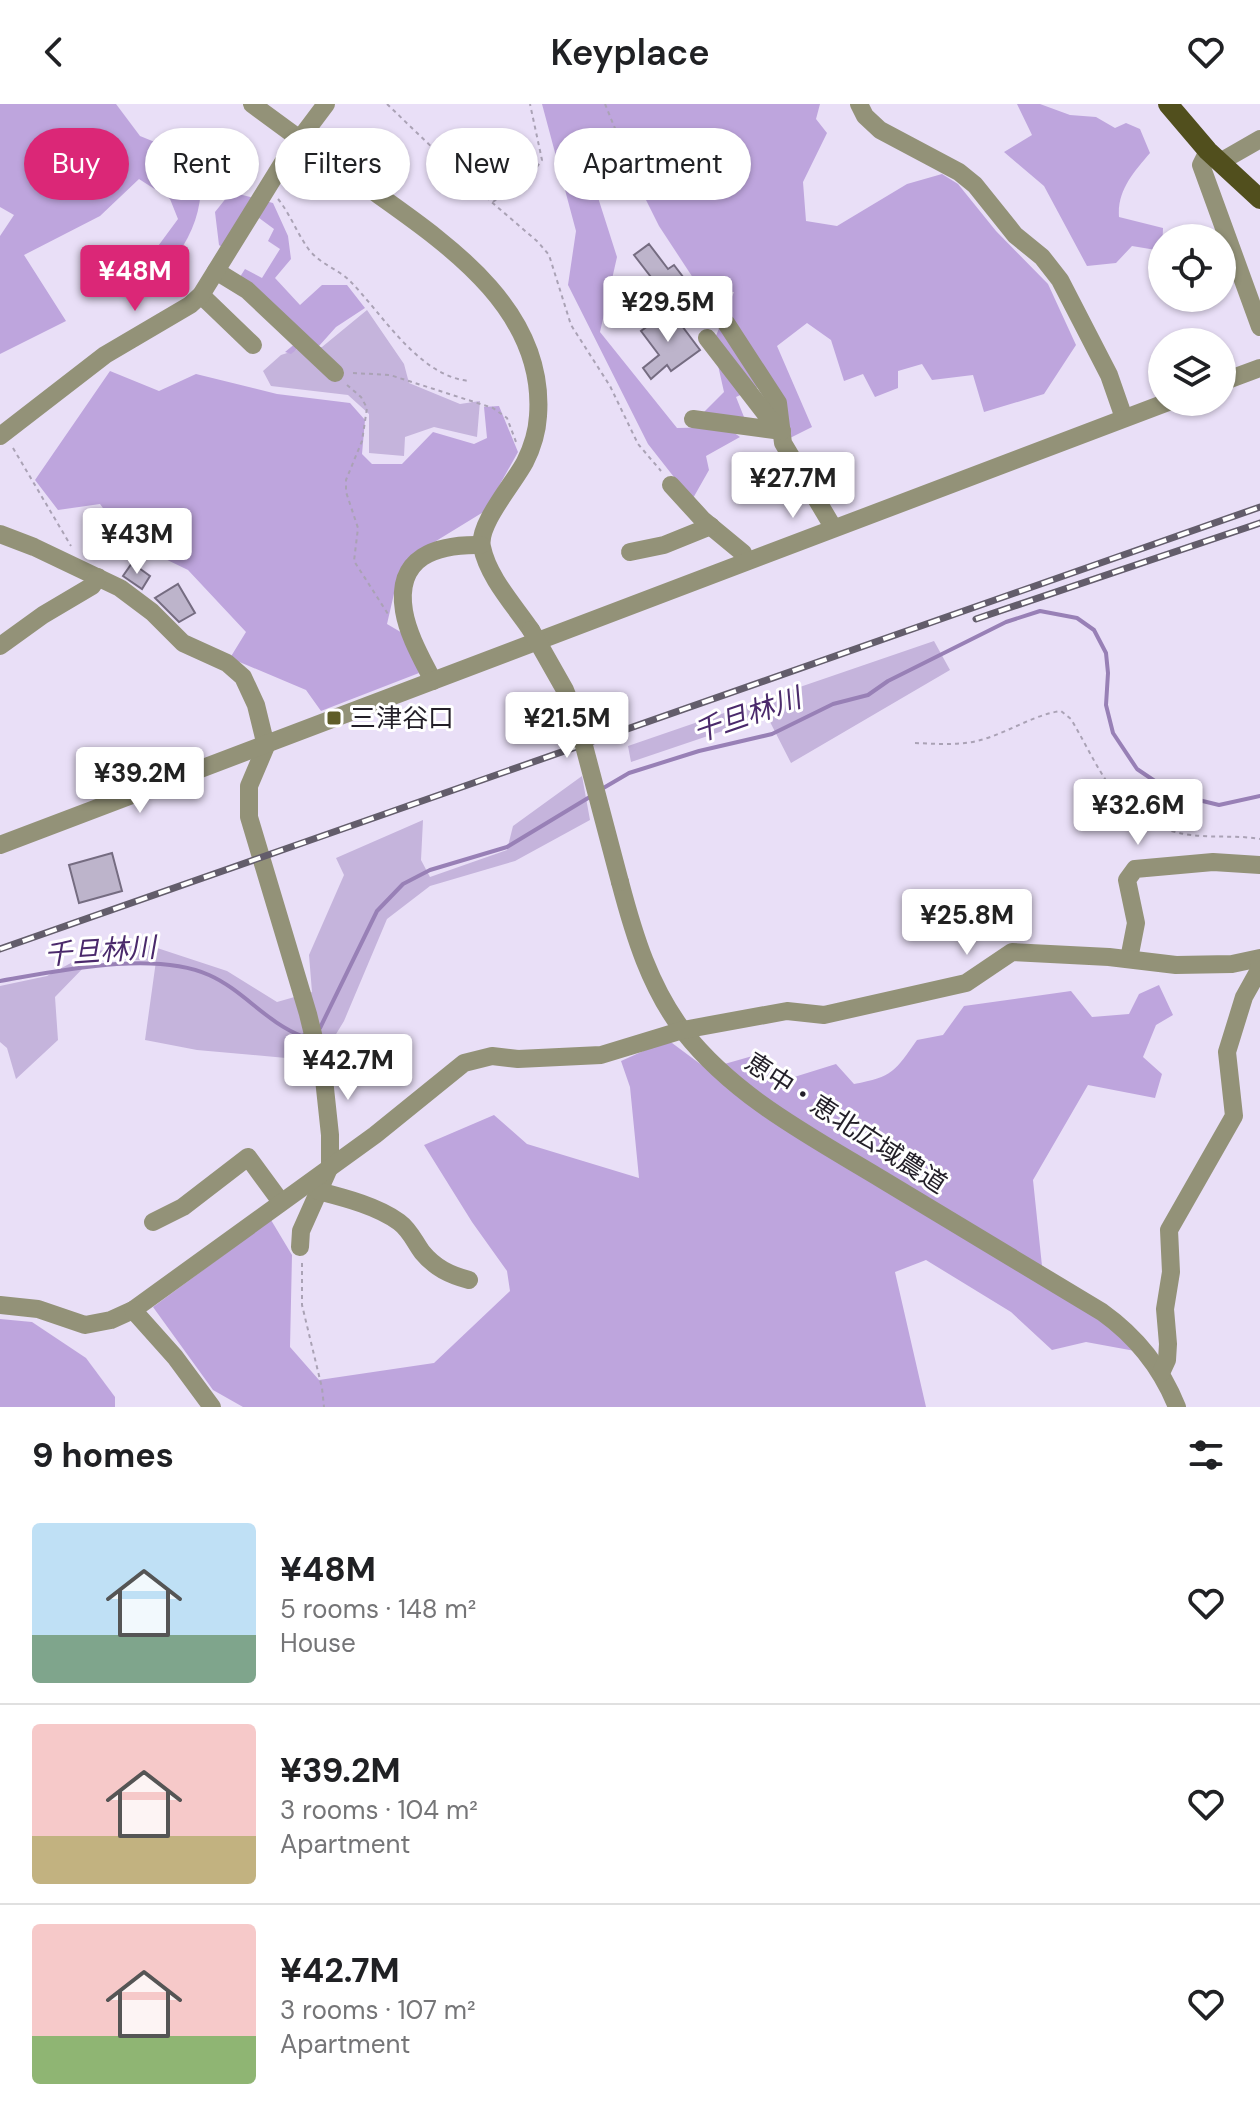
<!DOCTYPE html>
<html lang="en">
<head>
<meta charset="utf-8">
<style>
	body { margin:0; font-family:"DM Sans","Noto Sans JP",sans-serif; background:#f2f2f2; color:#202124; height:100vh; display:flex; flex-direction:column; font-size:30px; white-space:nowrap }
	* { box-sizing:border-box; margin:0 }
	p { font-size:26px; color:#757577 }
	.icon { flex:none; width:44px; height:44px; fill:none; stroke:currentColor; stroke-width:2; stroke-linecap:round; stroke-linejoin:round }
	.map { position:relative; height:1303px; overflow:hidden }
	.details { display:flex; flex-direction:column; background:#fff; flex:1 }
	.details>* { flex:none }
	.guide { position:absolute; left:24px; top:24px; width:800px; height:72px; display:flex; gap:16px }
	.tools { position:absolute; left:1148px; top:120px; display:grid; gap:16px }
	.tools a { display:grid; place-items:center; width:88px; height:88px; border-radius:50%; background:#fff; box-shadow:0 2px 6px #0004; font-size:40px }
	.price { position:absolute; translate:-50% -68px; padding:0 18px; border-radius:8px; background:#fff; color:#222; font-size:26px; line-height:52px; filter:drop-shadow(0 2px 4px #0008) }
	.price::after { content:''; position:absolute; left:50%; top:48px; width:24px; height:18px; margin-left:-12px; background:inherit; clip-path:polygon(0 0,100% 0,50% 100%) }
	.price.current { background:#db2777; color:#fff }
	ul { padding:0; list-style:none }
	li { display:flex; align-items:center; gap:24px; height:200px; padding:0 32px }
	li+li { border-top:2px solid #e0e0e0 }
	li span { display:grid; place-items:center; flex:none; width:224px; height:160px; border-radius:8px; color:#555 }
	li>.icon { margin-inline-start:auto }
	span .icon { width:96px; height:96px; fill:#fffc; stroke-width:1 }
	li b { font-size:34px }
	h2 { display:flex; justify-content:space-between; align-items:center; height:96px; padding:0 32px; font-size:34px }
	.chip { padding:0 28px; border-radius:36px; background:#fff; box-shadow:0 2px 6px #0004; font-size:28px; line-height:72px }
	.chip.current { background:#db2777; color:#fff }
	header { display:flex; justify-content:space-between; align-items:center; height:104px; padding:0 32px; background:#fff; font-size:36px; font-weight:600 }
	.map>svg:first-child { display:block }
	.green { fill:#c5b4dc }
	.forest { fill:#bea5dd }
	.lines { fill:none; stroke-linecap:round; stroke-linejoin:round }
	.stream { stroke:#9880b6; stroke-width:4 }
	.building { fill:#bdb4cb; stroke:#756c81; stroke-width:2 }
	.path { stroke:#aaa2b5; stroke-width:2; stroke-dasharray:4 4; stroke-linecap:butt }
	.minor { stroke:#939278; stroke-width:18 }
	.major { stroke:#514f1d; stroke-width:20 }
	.rail-casing { stroke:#635d6b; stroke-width:7 }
	.rail { stroke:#fff; stroke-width:4; stroke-dasharray:12; stroke-linecap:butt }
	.minor-bridge { stroke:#939278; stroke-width:18 }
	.poi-dot { fill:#5f5d29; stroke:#fff; stroke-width:3 }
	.labels { text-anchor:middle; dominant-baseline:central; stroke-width:6; stroke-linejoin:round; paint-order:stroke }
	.poi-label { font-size:26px; fill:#231f28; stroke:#fff; text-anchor:start }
	.street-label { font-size:26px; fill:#231f28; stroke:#fff }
	.water-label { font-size:28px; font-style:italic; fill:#4a296b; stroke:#fff }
</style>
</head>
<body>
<header><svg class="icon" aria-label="back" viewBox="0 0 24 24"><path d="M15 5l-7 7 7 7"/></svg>Keyplace<svg class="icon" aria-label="heart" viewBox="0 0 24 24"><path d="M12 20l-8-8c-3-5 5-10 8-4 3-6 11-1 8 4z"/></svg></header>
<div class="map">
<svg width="1260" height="1303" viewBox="0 0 1260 1303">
	<rect width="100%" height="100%" fill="#e9dff7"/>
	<g class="green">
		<path d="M 367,206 L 404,260 L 409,279 L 460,300 L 480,297 L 477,333 L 434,323 L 405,333 L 404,352 L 369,349 L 369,310 L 348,291 L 271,282 L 263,267 L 281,251 L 305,243 L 322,243 Z"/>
		<path d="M 934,537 L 950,566 L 791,659 L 767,612 L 631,658 L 628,642 Z"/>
		<path d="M 582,672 L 590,716 L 515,757 L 430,782 L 387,815 L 344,917 L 330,940 L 286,954 L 197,946 L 145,936 L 156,857 L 109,855 L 88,859 L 55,893 L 58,936 L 16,975 L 7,944 L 0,938 L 0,882 L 47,872 L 91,848 L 145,840 L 227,867 L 277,898 L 312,888 L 309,851 L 344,771 L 336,754 L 423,716 L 421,756 L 430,773 L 507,746 L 513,722 Z"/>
	</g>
	<g class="forest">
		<path d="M 0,0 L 116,0 L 140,32 L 199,56 C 205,91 198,122 177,151 L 150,153 L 178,115 L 170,95 L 139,75 L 100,112 L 24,151 L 66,217 L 0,250 L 0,132 L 14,111 L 0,103 Z"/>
		<path d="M 542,0 L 820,0 L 816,15 L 827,29 L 803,78 L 806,117 L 837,122 L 907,80 L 942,70 L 958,80 L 996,127 L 1048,180 L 1076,241 L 1044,290 L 984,308 L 973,271 L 932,276 L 922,260 L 898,267 L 898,284 L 875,293 L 863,270 L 844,277 L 831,236 L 807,219 L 777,242 L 812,323 L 790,334 L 767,279 L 736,293 L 744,313 L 700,312 L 724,288 L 713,239 L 734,188 L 701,186 L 659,122 L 631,66 L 594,81 L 617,153 L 600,228 L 677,324 L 726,323 L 740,333 L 706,352 L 709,366 L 692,396 L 648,340 L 568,181 L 576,127 Z"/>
		<path d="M 1017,0 L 1040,0 L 1070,11 L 1096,13 L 1115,24 L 1126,19 L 1140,25 L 1150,49 C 1134,68 1117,86 1119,113 L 1163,124 L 1162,147 L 1132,142 L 1116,159 L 1087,162 L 1044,82 L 1004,48 L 1032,31 Z"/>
		<path d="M 231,88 L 273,99 L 288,132 L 291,155 L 275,174 L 300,201 L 322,181 L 347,181 L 365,204 L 336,223 L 319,242 L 306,238 L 291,250 L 285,248 L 302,234 L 238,176 L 245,165 L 262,174 L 280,145 L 268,137 L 274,125 L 251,108 L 227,147 L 219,141 L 215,108 Z"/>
		<path d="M 110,267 L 159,287 L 196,270 L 277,290 L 350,299 L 365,316 L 362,350 L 372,360 L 402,360 L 433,328 L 474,340 L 487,334 L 484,303 L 499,302 L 518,348 L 485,407 L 423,445 L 399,468 L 387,520 L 404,530 L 419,569 L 321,607 L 306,586 L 230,554 L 246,528 L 188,466 L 126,436 L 100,400 L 58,406 L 35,376 Z"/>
		<path d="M 1159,881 L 1173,911 L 1156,921 L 1143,953 L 1162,970 L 1155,994 L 1088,981 L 1033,1076 L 1044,1181 L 1102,1214 L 1135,1247 L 1086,1238 L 1052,1246 L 1011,1208 L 926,1156 L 895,1168 L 926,1303 L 243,1303 L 213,1286 L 153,1203 L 271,1116 L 292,1151 L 290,1243 L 319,1276 L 434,1259 L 510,1187 L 507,1167 L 472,1118 L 424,1041 L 494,1011 L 527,1040 L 639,1074 L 630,983 L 621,957 L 668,936 L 707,965 L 763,949 L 791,974 L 836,960 L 854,980 C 893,973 895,967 917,936 L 943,931 L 964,902 L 1071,887 L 1092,913 L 1129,910 L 1139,890 Z"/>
		<path d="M 0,1215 L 32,1218 L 86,1254 L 115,1293 L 115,1303 L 0,1303 Z"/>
	</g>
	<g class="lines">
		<g class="stream">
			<path d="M 600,686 L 629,669 L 699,647 L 772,630 L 833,600 L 868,591 L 888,577 L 1006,518 L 1040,507 L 1077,514 L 1094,526 L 1106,549 L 1108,569 L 1106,601 L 1113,629 L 1137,665 L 1174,690 L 1219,701 L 1260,692"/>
			<path d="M 0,877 C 58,867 154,846 209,871 C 243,886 267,919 302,932 L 308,929"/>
			<path d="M 316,926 L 320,924 L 377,807 L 403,780 L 430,766 L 507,743 L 593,691"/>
		</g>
	</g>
	<g class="building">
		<path d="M 649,140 L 668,165 L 674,161 L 693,186 L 663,209 L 644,184 L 654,177 L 634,151 Z"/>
		<path d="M 670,206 L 700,246 L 671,267 L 667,261 L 651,275 L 643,264 L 659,251 L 641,227 Z"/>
		<path d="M 132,459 L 150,472 L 142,485 L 123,472 Z"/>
		<path d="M 178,480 L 195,509 L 179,518 L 155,494 Z"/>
		<path d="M 112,749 L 122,787 L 79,799 L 69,761 Z"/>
	</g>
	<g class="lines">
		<g class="path">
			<path d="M 387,0 L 466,76 L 538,138 L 549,151 L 571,221 L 610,282 L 638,340 L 661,367"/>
			<path d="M 605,0 L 623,44 L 634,80"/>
			<path d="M 278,95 C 291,111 297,130 310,147 C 321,160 337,165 349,176 C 382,209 418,272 469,277"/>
			<path d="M 493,98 L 536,64 L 542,56 L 530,0"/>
			<path d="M 353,269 L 390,271 L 493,304 L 507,314 L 516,338"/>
			<path d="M 347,281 L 361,293 L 367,304 L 362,337 L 346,376 L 346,388 L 358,424 L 354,457 L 388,510"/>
			<path d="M 13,344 L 71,442"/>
			<path d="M 915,639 C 938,640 962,642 984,635 C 1011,627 1033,611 1061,607 L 1071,615 C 1104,671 1118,721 1191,731 C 1214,734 1238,731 1260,735"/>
			<path d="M 302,1159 L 302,1201 L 322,1284 L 324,1303"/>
		</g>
		<g class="minor">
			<path d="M 252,0 C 291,29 330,57 370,85 C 446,139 546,205 538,312 C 537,329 532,344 525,358 C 514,379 477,421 482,443 C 488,473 514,501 531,526"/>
			<path d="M 859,0 L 865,12 L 880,26 L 959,68 L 975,81 L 1015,131 L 1042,153 L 1060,176 L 1109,271 L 1124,314"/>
			<path d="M 1208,47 L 1201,61 L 1260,223"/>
			<path d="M 1220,58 L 1260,35"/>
			<path d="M 216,167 L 247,186 L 335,269"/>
			<path d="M 201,191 L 253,241"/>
			<path d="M 726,219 L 778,299 L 783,339 L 833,423"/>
			<path d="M 1222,278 L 1260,264"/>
			<path d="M 693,315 L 782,327 L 768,313 L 707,234"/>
			<path d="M 0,332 L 105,251 L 190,201 L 201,191 L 287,52 L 326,0"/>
			<path d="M 671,381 L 703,416 L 743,449 L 746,456"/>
			<path d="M 0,430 L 34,443 L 120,484 L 152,508 L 183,539 L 227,559 L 243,573 L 256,601 L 266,642 L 249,682 L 249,713 L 308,910 L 324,975 L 330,1031 L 330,1062 L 301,1127 L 300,1143"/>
			<path d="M 630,448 L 664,441 L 711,422"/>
			<path d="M 0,542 L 43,511 L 92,482 L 98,473"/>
			<path d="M 433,577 C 422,555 408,531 404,507 C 395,452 437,440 481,441"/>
			<path d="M 0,741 L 1168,298"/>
			<path d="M 620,778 C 634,831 650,884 684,928 C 736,994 812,1033 883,1076 C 956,1120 1029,1164 1102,1208 C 1137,1233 1161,1263 1177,1303"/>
			<path d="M 1129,855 L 1136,819 L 1127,776 L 1135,765 L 1213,758 L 1260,761"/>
			<path d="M 318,1087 C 345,1094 377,1102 399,1118 C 410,1126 414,1137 422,1148 C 435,1164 450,1171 469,1176"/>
			<path d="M 153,1118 L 183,1103 L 248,1053 L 281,1098"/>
			<path d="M 0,1201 L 38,1205 L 85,1221 L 111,1216 L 133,1206 L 375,1031 L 464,959 L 492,952 L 518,955 L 601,951 L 683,926 L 787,907 L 824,911 L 966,879 L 1012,848 L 1109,853 L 1176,861 L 1232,860 L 1260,854"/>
			<path d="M 133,1206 L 175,1253 L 212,1303"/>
			<path d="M 1161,1269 L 1167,1256 L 1168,1240 L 1165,1205 L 1171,1168 L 1169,1126 L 1234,1012 L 1227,948 L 1244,893 L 1259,866 L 1260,856"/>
		</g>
		<path class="major" d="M 1168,0 L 1208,47 L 1260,95"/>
		<g class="rail-casing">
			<g id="rail">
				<path d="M 976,515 L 1260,419"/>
				<path d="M 0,845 L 1260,403"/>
			</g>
		</g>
		<use href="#rail" class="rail"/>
		<path class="minor-bridge" d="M 531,526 L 565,586 L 578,619 L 620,778"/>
	</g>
	<rect class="poi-dot" x="326" y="606" width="16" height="16" rx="4"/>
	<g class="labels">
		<g class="poi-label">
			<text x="350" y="614">三津谷口</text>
		</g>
		<g class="street-label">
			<text transform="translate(846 1019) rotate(33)">恵中・恵北広域農道</text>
		</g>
		<g class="water-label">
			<text transform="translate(747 611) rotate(-19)">千旦林川</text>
			<text transform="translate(100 847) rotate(-4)">千旦林川</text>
		</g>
	</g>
</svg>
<div class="tools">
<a><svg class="icon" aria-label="locate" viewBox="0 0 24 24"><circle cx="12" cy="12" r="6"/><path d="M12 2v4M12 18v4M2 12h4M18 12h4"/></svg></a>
<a><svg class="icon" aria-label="layers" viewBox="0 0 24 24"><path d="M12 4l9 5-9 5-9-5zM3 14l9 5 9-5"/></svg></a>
</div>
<b class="price current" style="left:135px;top:209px">¥48M</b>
<b class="price" style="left:668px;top:240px">¥29.5M</b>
<b class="price" style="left:793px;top:416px">¥27.7M</b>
<b class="price" style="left:137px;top:472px">¥43M</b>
<b class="price" style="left:567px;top:656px">¥21.5M</b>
<b class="price" style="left:140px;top:711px">¥39.2M</b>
<b class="price" style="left:1138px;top:743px">¥32.6M</b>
<b class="price" style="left:967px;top:853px">¥25.8M</b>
<b class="price" style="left:348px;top:998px">¥42.7M</b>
<div class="guide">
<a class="chip current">Buy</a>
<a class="chip">Rent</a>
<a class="chip">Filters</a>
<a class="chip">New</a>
<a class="chip">Apartment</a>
</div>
</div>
<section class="details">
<h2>9 homes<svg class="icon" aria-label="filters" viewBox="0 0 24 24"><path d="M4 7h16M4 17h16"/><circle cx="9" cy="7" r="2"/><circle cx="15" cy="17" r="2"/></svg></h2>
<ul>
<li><span style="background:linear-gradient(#bfe0f5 70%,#7fa58c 0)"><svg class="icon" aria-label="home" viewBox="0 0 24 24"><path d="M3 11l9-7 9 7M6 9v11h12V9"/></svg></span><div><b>¥48M</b><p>5 rooms · 148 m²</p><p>House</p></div><svg class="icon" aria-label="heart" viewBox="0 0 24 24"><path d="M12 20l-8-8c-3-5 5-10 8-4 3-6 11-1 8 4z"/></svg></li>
<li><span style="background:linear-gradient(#f6c9c9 70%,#c2b280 0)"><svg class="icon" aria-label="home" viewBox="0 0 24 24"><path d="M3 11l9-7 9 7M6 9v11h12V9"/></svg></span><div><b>¥39.2M</b><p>3 rooms · 104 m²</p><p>Apartment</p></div><svg class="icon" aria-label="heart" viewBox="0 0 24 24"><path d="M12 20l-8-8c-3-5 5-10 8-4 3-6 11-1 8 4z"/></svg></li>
<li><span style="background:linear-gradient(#f6c9c9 70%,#8fb573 0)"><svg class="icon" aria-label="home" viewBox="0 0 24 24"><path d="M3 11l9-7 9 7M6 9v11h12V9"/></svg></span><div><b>¥42.7M</b><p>3 rooms · 107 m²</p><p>Apartment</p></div><svg class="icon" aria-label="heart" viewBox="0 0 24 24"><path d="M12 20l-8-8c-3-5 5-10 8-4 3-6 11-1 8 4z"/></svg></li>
</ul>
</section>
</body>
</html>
